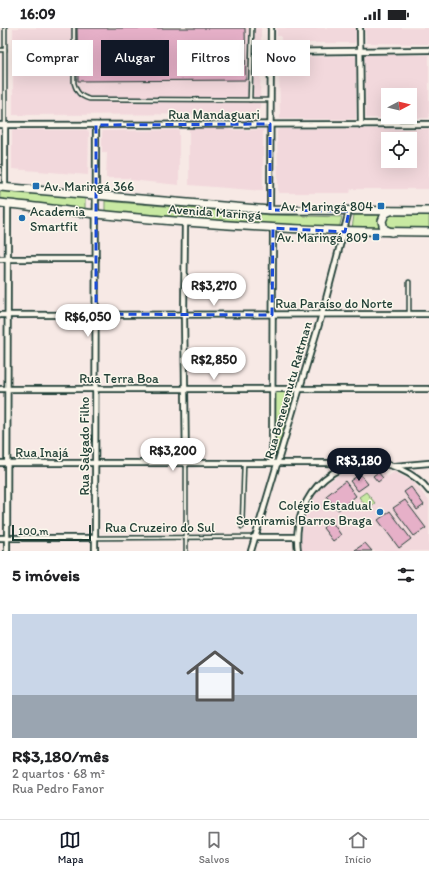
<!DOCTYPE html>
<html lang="pt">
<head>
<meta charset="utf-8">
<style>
	body { margin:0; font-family:Itim,sans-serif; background:#f6f6f6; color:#202124; height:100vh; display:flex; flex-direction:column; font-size:15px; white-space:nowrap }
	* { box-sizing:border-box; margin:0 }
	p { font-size:13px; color:#757577 }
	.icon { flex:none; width:22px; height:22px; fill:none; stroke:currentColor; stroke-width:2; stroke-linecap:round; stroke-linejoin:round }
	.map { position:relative; height:523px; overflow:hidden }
	.details { display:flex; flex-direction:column; background:#fff; flex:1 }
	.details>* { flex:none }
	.banner { position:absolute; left:12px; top:12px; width:405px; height:36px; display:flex; gap:8px }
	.needle { width:26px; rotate:83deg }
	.controls { position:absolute; left:381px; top:60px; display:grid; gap:8px }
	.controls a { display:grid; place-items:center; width:36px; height:36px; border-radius:0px; background:#fff; box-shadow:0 4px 16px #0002; font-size:20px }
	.scale { position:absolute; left:12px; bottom:10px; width:79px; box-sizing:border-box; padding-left:4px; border:2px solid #1f3d34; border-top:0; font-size:11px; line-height:14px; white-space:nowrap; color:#1f3d34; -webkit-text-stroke:3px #fbf7ec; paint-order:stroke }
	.price { position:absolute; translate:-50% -34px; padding:0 9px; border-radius:14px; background:#fff; color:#222; font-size:13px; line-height:26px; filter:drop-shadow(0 1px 2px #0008) }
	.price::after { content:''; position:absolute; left:50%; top:24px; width:12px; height:9px; margin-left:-6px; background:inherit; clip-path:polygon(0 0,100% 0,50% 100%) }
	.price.on { background:#111827; color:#fff }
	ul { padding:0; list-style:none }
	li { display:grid; align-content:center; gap:8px; height:212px; padding:0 12px }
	li span { display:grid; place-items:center; height:124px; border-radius:0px; color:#555 }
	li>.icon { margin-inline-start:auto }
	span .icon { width:72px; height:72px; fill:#fffc; stroke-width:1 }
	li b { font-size:17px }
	h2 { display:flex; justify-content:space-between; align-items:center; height:48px; padding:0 12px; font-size:17px }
	.tag { padding:0 14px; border-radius:0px; background:#fff; box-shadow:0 4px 16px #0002; font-size:14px; line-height:36px }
	.tag.on { background:#111827; color:#fff }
	.status { display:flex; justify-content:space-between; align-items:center; height:28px; padding:0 20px; background:#fff; direction:ltr }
	.status svg { height:11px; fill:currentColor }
	.dock { display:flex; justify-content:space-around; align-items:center; height:56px; border-top:1px solid #e0e0e0; background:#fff; font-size:11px; color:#757577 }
	.dock a { display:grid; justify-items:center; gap:2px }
	.dock .on { color:#111827 }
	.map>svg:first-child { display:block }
	.built { fill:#f2d8dc; fill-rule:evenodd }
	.green { fill:#c8e9a2; stroke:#74936b }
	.building { fill:#e6b0c8; stroke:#1f3d34 }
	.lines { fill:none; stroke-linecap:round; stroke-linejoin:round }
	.service-casing { stroke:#1f3d34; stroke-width:5.5 }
	.minor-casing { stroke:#1f3d34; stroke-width:8 }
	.primary-casing { stroke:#1f3d34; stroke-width:10 }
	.service { stroke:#fbf7ec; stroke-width:2.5 }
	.minor { stroke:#fbf7ec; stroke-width:4.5 }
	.primary { stroke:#fbf7ec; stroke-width:7 }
	.marked { fill:none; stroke:#1d4ed8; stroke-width:3; stroke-dasharray:8 5; stroke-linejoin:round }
	.poi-dot { fill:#1f6fb2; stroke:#fbf7ec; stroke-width:1.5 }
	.labels { text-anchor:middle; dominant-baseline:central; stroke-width:3; stroke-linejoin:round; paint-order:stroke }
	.street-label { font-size:13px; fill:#1f3d34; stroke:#fbf7ec }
	.poi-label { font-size:13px; fill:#1f3d34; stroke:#fbf7ec; text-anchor:end }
</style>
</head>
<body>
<div class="status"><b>16:09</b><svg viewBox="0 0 49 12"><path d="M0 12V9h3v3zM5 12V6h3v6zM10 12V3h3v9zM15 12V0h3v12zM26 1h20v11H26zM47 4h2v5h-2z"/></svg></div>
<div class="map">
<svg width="429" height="523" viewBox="0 0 429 523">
	<rect width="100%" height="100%" fill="#f7e9e5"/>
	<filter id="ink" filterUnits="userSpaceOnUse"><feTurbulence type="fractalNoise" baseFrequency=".025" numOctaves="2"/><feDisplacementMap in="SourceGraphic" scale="8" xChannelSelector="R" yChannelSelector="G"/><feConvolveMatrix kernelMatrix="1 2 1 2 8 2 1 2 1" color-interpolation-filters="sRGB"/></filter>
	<g filter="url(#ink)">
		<g class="built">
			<path d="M 13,0 L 261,0 L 260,86 L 13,87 Z"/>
			<path d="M 277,0 L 356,0 L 356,13 L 354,15 L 281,15 L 281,8 L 277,8 Z"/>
			<path d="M 365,0 L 429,0 L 429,16 L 366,15 Z"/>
			<path d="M 365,27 L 429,27 L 429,90 L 366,90 ZM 388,67 L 410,67 L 410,89 L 388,89 Z"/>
			<path d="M 356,28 L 356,91 L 280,91 L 279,33 L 284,29 Z"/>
			<path d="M 229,99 L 229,102 L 263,102 L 263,163 L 189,157 L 189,100 Z"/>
			<path d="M 279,101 L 429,101 L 429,161 L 351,161 L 350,165 L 278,165 L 277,103 ZM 388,111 L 410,111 L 410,133 L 388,133 Z"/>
			<path d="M 12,102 L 87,102 L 89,104 L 88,147 L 12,141 Z"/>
			<path d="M 179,102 L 179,157 L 130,152 L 130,150 L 106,150 L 107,124 L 102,124 L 102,104 L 103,103 Z"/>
			<path d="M 371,441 L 380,441 L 387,449 L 394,444 L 404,449 L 414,455 L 429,473 L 429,523 L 302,523 L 301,510 L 304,486 L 310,475 L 317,465 L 324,457 L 341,446 L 350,443 Z"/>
		</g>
		<g class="green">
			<path d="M 0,162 L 85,170 L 85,182 L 0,172 Z"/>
			<path d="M 105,173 L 270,187 L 342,189 L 339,200 L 268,196 L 105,183 Z"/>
			<path d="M 354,187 L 429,187 L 429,201 L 352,201 Z"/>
			<path d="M 273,364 L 294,364 L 274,434 Z"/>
			<path d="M 366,464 L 375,475 L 368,480 L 359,469 Z"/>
		</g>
		<g class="building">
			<path d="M 77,0 L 245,0 L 246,52 L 78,53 Z"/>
			<path d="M 378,444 L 383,450 L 378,454 L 373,448 Z"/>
			<path d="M 360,446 L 368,456 L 358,463 L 350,453 Z"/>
			<path d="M 345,453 L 356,468 L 338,482 L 326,468 Z"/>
			<path d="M 411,459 L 424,477 L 417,482 L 404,464 Z"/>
			<path d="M 405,472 L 426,500 L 414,508 L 393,480 Z"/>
			<path d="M 390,483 L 411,511 L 399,520 L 378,492 Z"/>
			<path d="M 330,491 L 341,507 L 333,513 L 323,500 Z"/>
			<path d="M 365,515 L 372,523 L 356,523 L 355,522 Z"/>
		</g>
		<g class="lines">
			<g class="service-casing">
				<g id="service">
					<path d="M 5,0 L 5,97"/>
					<path d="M 74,0 L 74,55 C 77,65 80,68 89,71 L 270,72"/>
					<path d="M 0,22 L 5,22"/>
					<path d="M 250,72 L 252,0"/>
					<path d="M 409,254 L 409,285"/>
					<path d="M 186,436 L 186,523"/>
					<path d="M 242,499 L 244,435"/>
					<path d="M 96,510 L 254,509"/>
				</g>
			</g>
			<g class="minor-casing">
				<g id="minor">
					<path d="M 360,0 L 361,97"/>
					<path d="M 271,24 L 429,22"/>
					<path d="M 0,97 L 429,96"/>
					<path d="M 5,160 L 5,97"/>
					<path d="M 270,182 L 271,0"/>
					<path d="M 185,194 L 184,287 L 186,436"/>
					<path d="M 0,231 L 96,231"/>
					<path d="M 0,287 L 429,286"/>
					<path d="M 0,361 L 429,361"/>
					<path d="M 0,435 L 332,435 L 347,438"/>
					<path d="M 272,435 L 273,200"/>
					<path d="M 395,438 L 429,435"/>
					<path d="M 254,509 L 296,509"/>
					<path d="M 0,510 L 95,510"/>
					<path d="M 7,523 L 8,176"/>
					<path d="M 95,523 L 96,97"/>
					<path d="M 251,523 L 322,286 L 349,183"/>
					<path d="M 298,523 C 290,465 343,416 400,441 C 411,446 422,453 429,463"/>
				</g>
			</g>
			<g class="primary-casing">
				<g id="primary">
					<path d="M 0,159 L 270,182 L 429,183"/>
					<path d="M 0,175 C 32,178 64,183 96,186 C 207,197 318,204 429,204"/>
					<path d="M 390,183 L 385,186 L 382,193 L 384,201 L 391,204"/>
				</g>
			</g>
			<use href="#service" class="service"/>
			<use href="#minor" class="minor"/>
			<use href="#primary" class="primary"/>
		</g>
	</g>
	<path class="marked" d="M 270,96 L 270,182 L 349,183 L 345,204 L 273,200 L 272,287 L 96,286 L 96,97 Z"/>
	<g class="poi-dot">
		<rect x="32" y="154" width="8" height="8" rx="2"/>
		<rect x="377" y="174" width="8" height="8" rx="2"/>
		<circle cx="22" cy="190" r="4"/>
		<rect x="372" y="205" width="8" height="8" rx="2"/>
		<circle cx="380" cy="484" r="4"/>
	</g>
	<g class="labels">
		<g class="street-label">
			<text x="214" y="86">Rua Mandaguari</text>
			<text transform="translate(215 184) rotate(4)">Avenida Maringá</text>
			<text x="334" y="275">Rua Paraíso do Norte</text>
			<text x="119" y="350">Rua Terra Boa</text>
			<text transform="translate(288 362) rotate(-74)">Rua Benevenutu Rattman</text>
			<text transform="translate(84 418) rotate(-90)">Rua Salgado Filho</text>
			<text x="42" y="424">Rua Inajá</text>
			<text x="160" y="499">Rua Cruzeiro do Sul</text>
		</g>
		<g class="poi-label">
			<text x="44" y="158" text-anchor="start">Av. Maringá 366</text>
			<text x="373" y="178">Av. Maringá 804</text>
			<text x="30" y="183" text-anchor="start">Academia<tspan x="30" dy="15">Smartfit</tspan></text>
			<text x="368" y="209">Av. Maringá 809</text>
			<text x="372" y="477">Colégio Estadual<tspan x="372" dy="15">Semíramis Barros Braga</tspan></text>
		</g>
	</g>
</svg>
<div class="controls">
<a><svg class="needle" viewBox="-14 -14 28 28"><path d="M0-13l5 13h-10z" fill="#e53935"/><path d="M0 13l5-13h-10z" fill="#757577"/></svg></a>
<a><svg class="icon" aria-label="locate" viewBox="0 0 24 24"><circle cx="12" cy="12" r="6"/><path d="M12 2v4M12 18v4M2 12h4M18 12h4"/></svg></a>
</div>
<div class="scale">100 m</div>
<b class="price" style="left:214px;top:279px">R$3,270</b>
<b class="price" style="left:88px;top:310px">R$6,050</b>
<b class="price" style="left:214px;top:353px">R$2,850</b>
<b class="price" style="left:173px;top:444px">R$3,200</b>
<b class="price on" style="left:359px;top:454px">R$3,180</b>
<div class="banner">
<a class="tag">Comprar</a>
<a class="tag on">Alugar</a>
<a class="tag">Filtros</a>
<a class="tag">Novo</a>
</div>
</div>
<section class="details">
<h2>5 imóveis<svg class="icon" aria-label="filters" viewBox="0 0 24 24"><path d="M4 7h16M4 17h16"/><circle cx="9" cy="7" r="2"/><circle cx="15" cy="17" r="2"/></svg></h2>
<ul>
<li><span style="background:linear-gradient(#c9d6e8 65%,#9aa5b1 0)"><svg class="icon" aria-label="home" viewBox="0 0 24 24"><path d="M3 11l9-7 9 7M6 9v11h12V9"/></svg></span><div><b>R$3,180/mês</b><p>2 quartos · 68 m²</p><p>Rua Pedro Fanor</p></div></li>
</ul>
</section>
<nav class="dock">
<a class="on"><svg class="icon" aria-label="map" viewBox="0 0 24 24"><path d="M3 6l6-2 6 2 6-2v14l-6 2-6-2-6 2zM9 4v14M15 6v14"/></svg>Mapa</a>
<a><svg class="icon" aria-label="saved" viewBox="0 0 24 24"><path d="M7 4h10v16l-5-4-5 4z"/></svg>Salvos</a>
<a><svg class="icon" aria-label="home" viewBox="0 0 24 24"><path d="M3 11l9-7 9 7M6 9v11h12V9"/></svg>Início</a>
</nav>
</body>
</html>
